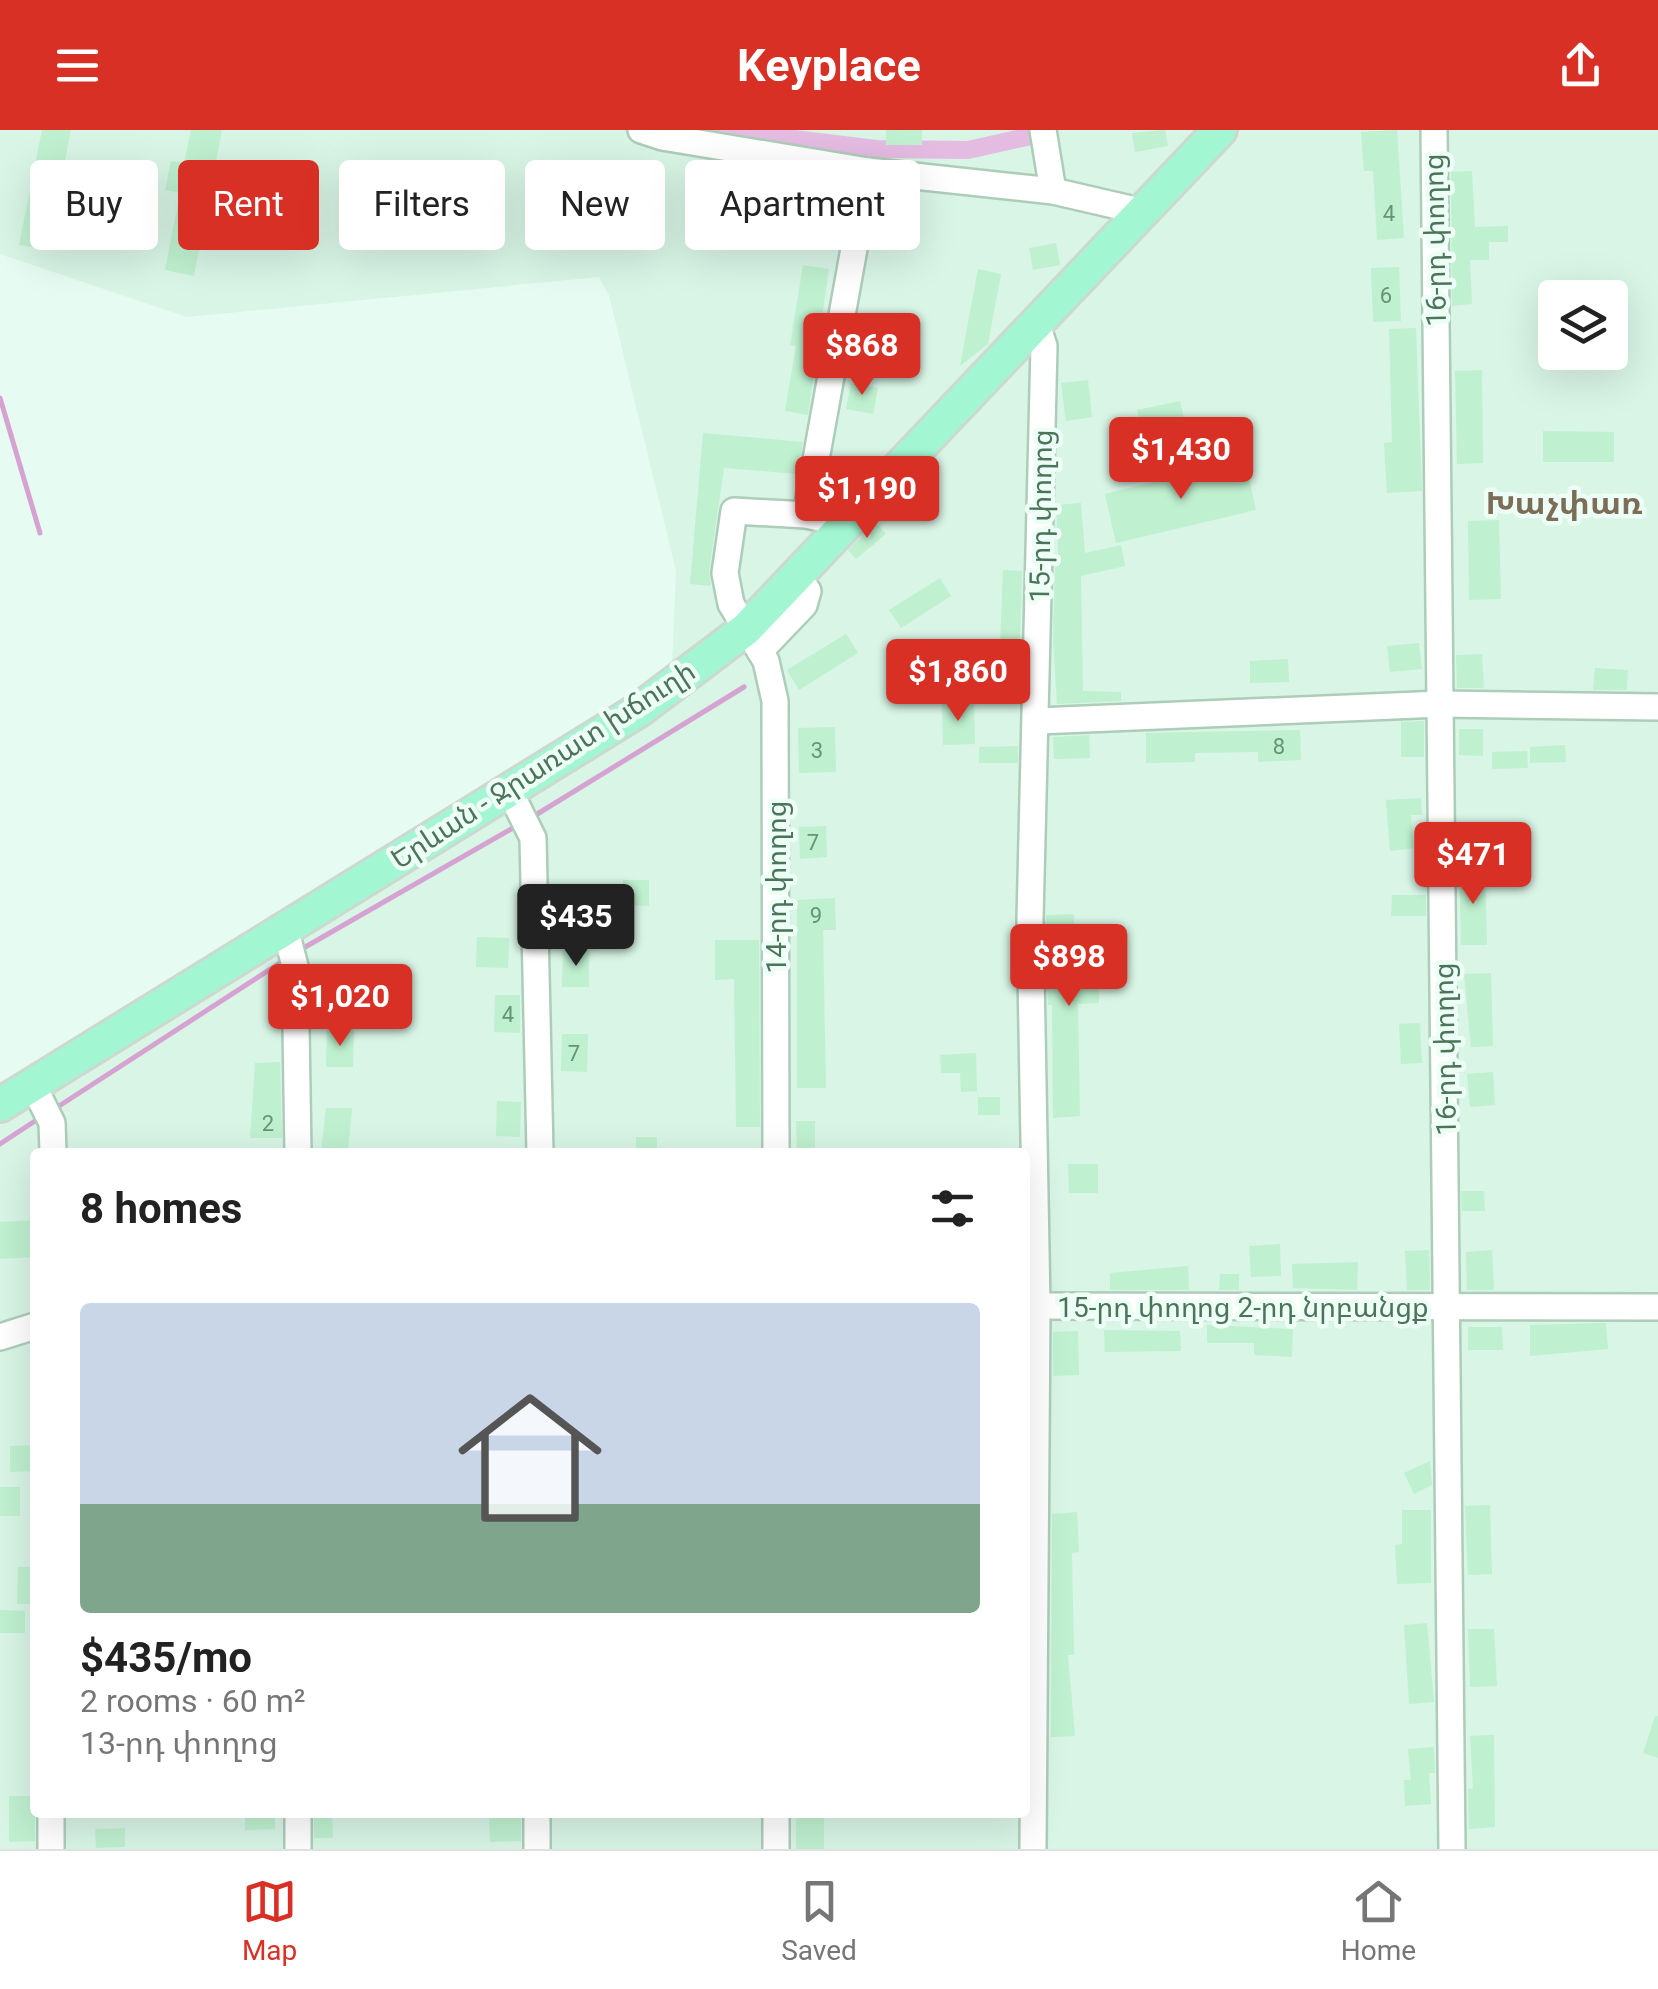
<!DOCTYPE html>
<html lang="en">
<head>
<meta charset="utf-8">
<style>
	body { margin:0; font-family:Roboto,"Noto Sans Armenian",sans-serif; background:#f2f2f2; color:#222; height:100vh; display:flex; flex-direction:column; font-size:38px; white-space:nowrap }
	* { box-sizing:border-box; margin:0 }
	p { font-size:32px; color:#767676 }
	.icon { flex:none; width:55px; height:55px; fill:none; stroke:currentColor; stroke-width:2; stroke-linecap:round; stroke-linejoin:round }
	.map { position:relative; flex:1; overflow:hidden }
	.details { position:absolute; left:30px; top:1018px; width:1000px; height:670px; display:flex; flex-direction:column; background:#fff; border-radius:10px; box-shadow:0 10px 40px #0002 }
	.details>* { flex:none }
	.banner { position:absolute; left:30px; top:30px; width:1000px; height:90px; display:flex; gap:20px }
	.buttons { position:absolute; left:1538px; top:150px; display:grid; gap:20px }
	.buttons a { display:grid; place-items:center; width:90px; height:90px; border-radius:10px; background:#fff; box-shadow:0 10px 40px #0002; font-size:50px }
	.price { position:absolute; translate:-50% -85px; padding:0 22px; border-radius:10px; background:#d93025; color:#fff; font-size:32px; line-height:65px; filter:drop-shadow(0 2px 5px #0008) }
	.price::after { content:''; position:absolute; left:50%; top:60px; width:30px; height:22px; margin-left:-15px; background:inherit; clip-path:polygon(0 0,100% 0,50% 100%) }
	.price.selected { background:#222; color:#fff }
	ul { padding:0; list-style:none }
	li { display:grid; align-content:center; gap:20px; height:530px; padding:0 50px }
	li span { display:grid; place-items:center; height:310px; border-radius:10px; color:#555 }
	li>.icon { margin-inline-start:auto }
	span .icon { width:180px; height:180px; fill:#fffc; stroke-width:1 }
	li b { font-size:42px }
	h2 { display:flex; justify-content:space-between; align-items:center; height:120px; padding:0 50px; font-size:42px }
	.tag { padding:0 35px; border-radius:10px; background:#fff; box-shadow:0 10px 40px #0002; font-size:35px; line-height:90px }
	.tag.selected { background:#d93025; color:#fff }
	header { display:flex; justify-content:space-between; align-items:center; height:130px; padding:0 50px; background:#d93025; color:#fff; font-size:45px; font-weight:700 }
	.menu { display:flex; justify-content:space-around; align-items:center; height:140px; border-top:2px solid #e0e0e0; background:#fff; font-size:28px; color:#767676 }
	.menu a { display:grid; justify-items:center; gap:5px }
	.menu .selected { color:#d93025 }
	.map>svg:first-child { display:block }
	.residential { fill:#d8f5e6; fill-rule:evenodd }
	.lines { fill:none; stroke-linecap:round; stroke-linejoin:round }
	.stream { stroke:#d6a2d1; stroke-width:5 }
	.canal { stroke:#e4bbe1; stroke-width:18 }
	.building { fill:#bff0d0 }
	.minor-casing { stroke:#adcdb9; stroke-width:30 }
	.major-casing { stroke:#cdd8d0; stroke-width:38 }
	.minor { stroke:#fff; stroke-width:25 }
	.major { stroke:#a2f7d2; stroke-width:32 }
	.labels { text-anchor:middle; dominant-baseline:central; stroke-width:9; stroke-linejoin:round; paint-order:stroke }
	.number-label { font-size:22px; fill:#699376 }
	.street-label { font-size:28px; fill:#4c7458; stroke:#edfef6 }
	.quarter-label { font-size:32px; font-weight:bold; fill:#7c6d57; stroke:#edfef6 }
</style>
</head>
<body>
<header><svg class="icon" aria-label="menu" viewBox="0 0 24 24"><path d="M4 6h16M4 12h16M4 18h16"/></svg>Keyplace<svg class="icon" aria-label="share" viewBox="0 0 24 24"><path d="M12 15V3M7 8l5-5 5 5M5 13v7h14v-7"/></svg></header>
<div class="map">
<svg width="1658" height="1719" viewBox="0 0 1658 1719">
	<rect width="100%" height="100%" fill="#e6fbf2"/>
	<path class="residential" d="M 0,0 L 1658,0 L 1658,1719 L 0,1719 L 0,952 L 493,654 L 672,535 L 676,441 L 609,165 L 599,147 L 187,187 L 0,124 ZM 1555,168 L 1610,168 L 1610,222 L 1555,222 ZM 35,1022 L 1025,1022 L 1025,1682 L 35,1682 Z"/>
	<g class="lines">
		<g class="stream">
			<path d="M 0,268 L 40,403"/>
			<path d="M 534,686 L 744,557"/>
			<path d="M 300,820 L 520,694"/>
			<path d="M 56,978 L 286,829"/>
			<path d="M 0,1014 L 38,989"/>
		</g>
		<path class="canal" d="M 722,0 L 876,19 L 968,20 L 1031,6"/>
	</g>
	<g class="building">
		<path d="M 42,0 L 71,0 L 48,120 L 19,115 Z"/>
		<path d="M 191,0 L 222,0 L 194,146 L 165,140 L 180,63 L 165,60 L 171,31 L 184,33 Z"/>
		<rect x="886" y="0" width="36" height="15"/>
		<path d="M 1165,0 L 1168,16 L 1135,22 L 1132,3 Z"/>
		<path d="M 1397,0 L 1404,108 L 1377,110 L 1373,41 L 1364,41 L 1361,2 Z"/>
		<path d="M 1472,41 L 1475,97 L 1508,96 L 1508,112 L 1489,112 L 1489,130 L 1470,130 L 1472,174 L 1452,176 L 1451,42 Z"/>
		<path d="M 817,72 L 843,77 L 838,103 L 812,98 Z"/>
		<path d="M 877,81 L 900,85 L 895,111 L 873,107 Z"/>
		<path d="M 1056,113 L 1060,135 L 1033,140 L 1029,118 Z"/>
		<path d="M 803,135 L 829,139 L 808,285 L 785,281 L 796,216 L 790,215 Z"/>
		<path d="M 1399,137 L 1401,191 L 1373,192 L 1371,138 Z"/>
		<path d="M 978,139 L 1001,144 L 988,214 L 960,236 Z"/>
		<path d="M 1416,198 L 1422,361 L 1387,363 L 1384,313 L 1392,312 L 1389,199 Z"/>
		<path d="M 1482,240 L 1483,333 L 1457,334 L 1455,241 Z"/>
		<path d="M 1088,250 L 1092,287 L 1066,291 L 1061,253 Z"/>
		<path d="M 851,253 L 878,258 L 873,284 L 846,279 Z"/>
		<path d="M 1180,271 L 1189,310 L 1145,320 L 1137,280 Z"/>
		<path d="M 1543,301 L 1614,302 L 1614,332 L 1543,332 Z"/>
		<path d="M 703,303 L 803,312 L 797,344 L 724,338 L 709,441 L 711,456 L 690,454 Z"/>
		<path d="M 1245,330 L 1256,380 L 1116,413 L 1105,364 Z"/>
		<path d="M 1081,373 L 1085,423 L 1121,415 L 1125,436 L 1081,446 L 1083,561 L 1121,562 L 1121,571 L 1057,574 L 1053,510 L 1055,437 L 1059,436 L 1056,375 Z"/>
		<path d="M 1499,390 L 1501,469 L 1469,470 L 1468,391 Z"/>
		<path d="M 875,392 L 886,404 L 856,429 L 848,420 Z"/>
		<path d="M 1003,440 L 1022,441 L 1019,545 L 999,544 Z"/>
		<path d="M 940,448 L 951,466 L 901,498 L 889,480 Z"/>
		<path d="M 846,504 L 858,523 L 799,560 L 787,540 Z"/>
		<path d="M 1419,513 L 1422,539 L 1390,542 L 1387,516 Z"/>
		<path d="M 1482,524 L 1484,558 L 1457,558 L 1456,525 Z"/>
		<path d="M 1288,529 L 1289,552 L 1250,553 L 1250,531 Z"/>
		<path d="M 1595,538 L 1628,540 L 1627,560 L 1593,560 Z"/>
		<path d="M 974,573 L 975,614 L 943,615 L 942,574 Z"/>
		<path d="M 1424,591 L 1424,627 L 1401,627 L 1401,592 Z"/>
		<path d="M 835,597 L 836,642 L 799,643 L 798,598 Z"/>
		<path d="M 1459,599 L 1483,599 L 1483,626 L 1459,625 Z"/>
		<path d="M 1300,600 L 1301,630 L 1258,632 L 1258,622 L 1195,623 L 1195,632 L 1146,633 L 1146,603 Z"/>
		<path d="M 1089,605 L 1090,628 L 1054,629 L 1053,607 Z"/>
		<path d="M 1565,615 L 1566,632 L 1530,633 L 1530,617 Z"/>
		<path d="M 1018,616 L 1018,633 L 979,633 L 979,617 Z"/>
		<path d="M 1527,621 L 1528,638 L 1492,639 L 1492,622 Z"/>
		<path d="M 1421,668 L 1422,685 L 1411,685 L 1414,718 L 1390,721 L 1386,670 Z"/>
		<path d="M 826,696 L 827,727 L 800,729 L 799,697 Z"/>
		<path d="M 1485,739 L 1487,815 L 1461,815 L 1459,741 Z"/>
		<path d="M 623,750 L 649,750 L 649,776 L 623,775 Z"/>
		<path d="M 1392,765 L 1426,765 L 1426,786 L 1391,786 Z"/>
		<path d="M 835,768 L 836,800 L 823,800 L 826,958 L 797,958 L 797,770 Z"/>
		<path d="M 1074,784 L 1074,815 L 1098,814 L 1099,873 L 1078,874 L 1080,986 L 1053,988 L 1052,875 L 1048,875 L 1047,853 L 1059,853 L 1058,817 L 1047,818 L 1046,785 Z"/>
		<path d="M 477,807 L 509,808 L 508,838 L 476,837 Z"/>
		<path d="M 715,810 L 759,810 L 760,997 L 736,997 L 734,849 L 715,850 Z"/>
		<path d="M 563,820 L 589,820 L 589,857 L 562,857 Z"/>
		<path d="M 1491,843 L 1493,916 L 1471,917 L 1464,844 Z"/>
		<path d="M 495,865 L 520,865 L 520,903 L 494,902 Z"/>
		<path d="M 1420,893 L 1422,933 L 1401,934 L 1399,894 Z"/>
		<path d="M 327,900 L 354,900 L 353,937 L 326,937 Z"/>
		<path d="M 562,904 L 588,904 L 587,942 L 561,941 Z"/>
		<path d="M 976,923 L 977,961 L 961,962 L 960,943 L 941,943 L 940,925 Z"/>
		<path d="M 280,932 L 282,1008 L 250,1008 L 255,933 Z"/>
		<path d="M 1493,942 L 1495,975 L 1470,977 L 1467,944 Z"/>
		<rect x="978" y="967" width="22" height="18"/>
		<path d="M 497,971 L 521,972 L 520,1007 L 496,1006 Z"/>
		<path d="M 326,978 L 352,978 L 348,1022 L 321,1022 Z"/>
		<path d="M 796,991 L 815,991 L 815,1022 L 797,1022 Z"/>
		<rect x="636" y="1007" width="21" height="15"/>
		<path d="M 1068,1034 L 1098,1034 L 1098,1063 L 1069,1063 Z"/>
		<path d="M 1461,1061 L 1484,1061 L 1485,1081 L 1462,1081 Z"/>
		<path d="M 34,1090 L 35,1127 L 0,1129 L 0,1092 Z"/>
		<path d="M 1280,1114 L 1281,1146 L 1251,1147 L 1249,1116 Z"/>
		<path d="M 1429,1120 L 1430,1160 L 1407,1160 L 1405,1121 Z"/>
		<path d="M 1492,1120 L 1494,1160 L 1467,1160 L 1466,1122 Z"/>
		<path d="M 1358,1132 L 1357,1160 L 1293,1158 L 1292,1134 Z"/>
		<path d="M 1188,1136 L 1189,1160 L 1110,1160 L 1110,1143 Z"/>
		<path d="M 1220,1144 L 1239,1144 L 1239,1160 L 1219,1160 Z"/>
		<path d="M 1606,1193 L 1608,1219 L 1530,1226 L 1530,1195 Z"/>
		<path d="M 1207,1195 L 1293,1199 L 1292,1227 L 1254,1225 L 1254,1213 L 1207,1213 Z"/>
		<path d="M 1468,1197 L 1502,1197 L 1503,1220 L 1468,1220 Z"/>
		<path d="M 1104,1200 L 1180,1201 L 1181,1221 L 1105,1222 Z"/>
		<path d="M 1078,1201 L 1079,1245 L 1053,1246 L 1053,1202 Z"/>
		<path d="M 35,1315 L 35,1341 L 10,1342 L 10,1316 Z"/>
		<path d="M 1430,1331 L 1432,1355 L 1414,1364 L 1404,1343 Z"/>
		<rect x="0" y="1357" width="20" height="29"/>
		<path d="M 1490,1375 L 1492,1444 L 1468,1445 L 1465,1376 Z"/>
		<path d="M 1402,1380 L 1431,1380 L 1431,1453 L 1397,1454 L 1395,1415 L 1402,1414 Z"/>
		<path d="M 1077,1382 L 1079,1422 L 1072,1423 L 1074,1525 L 1068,1525 L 1075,1606 L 1051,1607 L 1052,1384 Z"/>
		<path d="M 18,1437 L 35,1437 L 35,1474 L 17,1474 Z"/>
		<path d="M 0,1480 L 25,1481 L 25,1503 L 0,1503 Z"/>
		<path d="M 1427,1493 L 1434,1572 L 1409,1574 L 1404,1495 Z"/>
		<path d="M 1468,1499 L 1494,1499 L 1497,1556 L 1470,1557 Z"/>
		<path d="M 1655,1586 L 1658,1586 L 1658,1628 L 1643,1623 Z"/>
		<path d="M 1494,1605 L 1495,1697 L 1469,1699 L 1468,1659 L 1473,1658 L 1470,1606 Z"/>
		<path d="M 1434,1617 L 1435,1643 L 1429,1643 L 1431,1674 L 1405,1676 L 1404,1650 L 1411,1650 L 1408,1619 Z"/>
		<path d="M 9,1666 L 35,1666 L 35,1711 L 9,1712 Z"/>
		<path d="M 245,1682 L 275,1682 L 275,1699 L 245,1700 Z"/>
		<path d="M 489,1682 L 521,1682 L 521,1711 L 490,1712 Z"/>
		<rect x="796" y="1682" width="28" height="37"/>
		<path d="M 314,1684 L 332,1684 L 333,1708 L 314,1708 Z"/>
		<path d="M 125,1698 L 125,1717 L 96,1718 L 95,1699 Z"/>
	</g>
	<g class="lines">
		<g class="minor-casing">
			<g id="minor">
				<path d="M 641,0 L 662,7 L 868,41 L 1053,61 L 1144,82"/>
				<path d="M 1043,0 L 1053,61"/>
				<path d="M 1434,0 L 1452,1719"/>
				<path d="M 806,385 L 868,41"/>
				<path d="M 760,521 L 804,475 L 808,461 L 798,447"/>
				<path d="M 1038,591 L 1441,574 L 1658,577"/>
				<path d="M 509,660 L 533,708 L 540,1022"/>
				<path d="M 285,798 L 295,836 L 298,1022"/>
				<path d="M 33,955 L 52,993 L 53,1022"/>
				<path d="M 776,1022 L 775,571 L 766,531 L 731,474 L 725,443 L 734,381 L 806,385 L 849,394"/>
				<path d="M 1025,1176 L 1658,1177"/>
				<path d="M 0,1207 L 35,1196"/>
				<path d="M 51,1719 L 51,1682"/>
				<path d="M 298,1719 L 298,1682"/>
				<path d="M 537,1719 L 537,1682"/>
				<path d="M 776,1719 L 776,1682"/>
				<path d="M 1033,1719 L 1037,1176 L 1030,789 L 1044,216 L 1037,195"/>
			</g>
		</g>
		<g class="major-casing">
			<path id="major" d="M 0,975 L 639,580 L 746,499 L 1220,0"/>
		</g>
		<use href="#minor" class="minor"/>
		<use href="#major" class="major"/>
	</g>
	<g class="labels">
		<g class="number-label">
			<text x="1389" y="83">4</text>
			<text x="1386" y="165">6</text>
			<text x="1279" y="616">8</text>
			<text x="817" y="620">3</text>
			<text x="813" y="712">7</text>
			<text x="816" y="785">9</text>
			<text x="508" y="884">4</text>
			<text x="574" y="923">7</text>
			<text x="268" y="993">2</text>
		</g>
		<g class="street-label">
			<text transform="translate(1435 110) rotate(-91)">16-րդ փողոց</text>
			<text transform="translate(1041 386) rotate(-89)">15-րդ փողոց</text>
			<text transform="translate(543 635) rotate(-33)">Երևան - Ջրառատ խճուղի</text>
			<text transform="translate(776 757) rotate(-90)">14-րդ փողոց</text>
			<text transform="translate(1445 919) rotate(-91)">16-րդ փողոց</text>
			<text x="1243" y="1177">15-րդ փողոց 2-րդ նրբանցք</text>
		</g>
		<g class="quarter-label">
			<text x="1564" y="373">Խաչփառ</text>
		</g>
	</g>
</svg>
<div class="buttons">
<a><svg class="icon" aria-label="layers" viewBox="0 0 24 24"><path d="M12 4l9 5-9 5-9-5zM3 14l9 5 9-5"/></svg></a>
</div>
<b class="price" style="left:862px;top:268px">$868</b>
<b class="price" style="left:1181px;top:372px">$1,430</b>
<b class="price" style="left:867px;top:411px">$1,190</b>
<b class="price" style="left:958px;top:594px">$1,860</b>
<b class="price" style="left:1473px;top:777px">$471</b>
<b class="price selected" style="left:576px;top:839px">$435</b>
<b class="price" style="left:1069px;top:879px">$898</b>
<b class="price" style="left:340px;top:919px">$1,020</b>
<div class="banner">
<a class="tag">Buy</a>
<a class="tag selected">Rent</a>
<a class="tag">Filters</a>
<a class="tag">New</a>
<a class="tag">Apartment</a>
</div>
<section class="details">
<h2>8 homes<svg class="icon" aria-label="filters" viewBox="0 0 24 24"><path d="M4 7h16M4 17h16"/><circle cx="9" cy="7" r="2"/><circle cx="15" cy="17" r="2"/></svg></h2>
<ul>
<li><span style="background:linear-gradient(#c9d6e8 65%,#7fa58c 0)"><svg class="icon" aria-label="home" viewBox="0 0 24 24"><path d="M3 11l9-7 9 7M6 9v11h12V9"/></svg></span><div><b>$435/mo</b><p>2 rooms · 60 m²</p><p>13-րդ փողոց</p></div></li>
</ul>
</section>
</div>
<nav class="menu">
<a class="selected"><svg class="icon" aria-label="map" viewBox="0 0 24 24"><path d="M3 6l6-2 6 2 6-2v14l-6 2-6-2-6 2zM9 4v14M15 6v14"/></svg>Map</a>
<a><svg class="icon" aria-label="saved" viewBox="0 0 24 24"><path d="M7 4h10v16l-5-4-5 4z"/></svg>Saved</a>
<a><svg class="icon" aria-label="home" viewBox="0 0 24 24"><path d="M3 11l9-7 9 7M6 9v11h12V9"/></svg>Home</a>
</nav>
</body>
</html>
